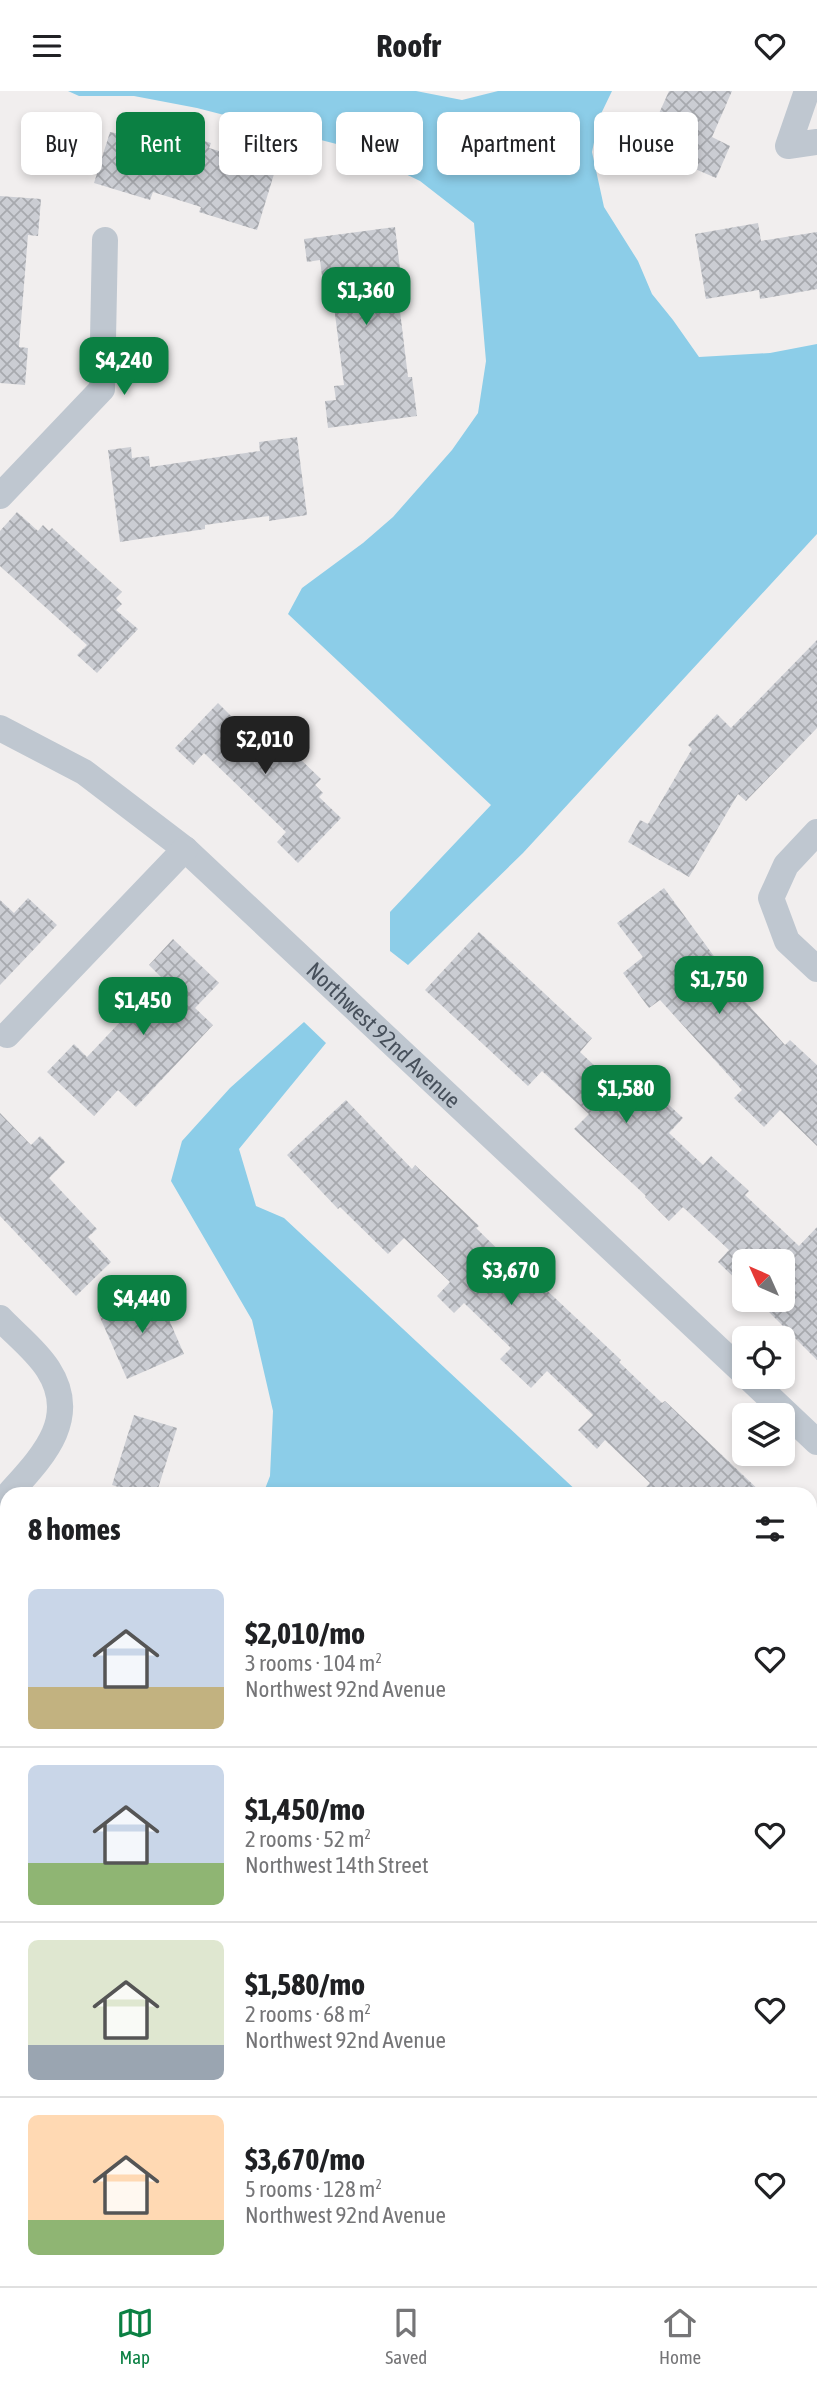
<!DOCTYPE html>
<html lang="en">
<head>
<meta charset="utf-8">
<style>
	body { margin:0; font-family:"Asap Condensed",sans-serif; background:#f2f2f2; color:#202124; height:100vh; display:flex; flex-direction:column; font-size:26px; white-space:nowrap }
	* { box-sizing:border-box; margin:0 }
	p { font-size:23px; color:#757577 }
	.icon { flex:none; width:38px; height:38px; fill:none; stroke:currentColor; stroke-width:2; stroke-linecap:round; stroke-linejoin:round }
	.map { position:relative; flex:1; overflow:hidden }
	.drawer { position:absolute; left:0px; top:1396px; width:817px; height:800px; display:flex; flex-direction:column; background:#fff; border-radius:21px 21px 0 0; box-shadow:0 4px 10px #0003 }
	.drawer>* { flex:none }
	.banner { position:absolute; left:21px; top:21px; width:775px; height:63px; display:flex; gap:14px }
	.needle { width:46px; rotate:315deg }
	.fabs { position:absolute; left:732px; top:1158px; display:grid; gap:14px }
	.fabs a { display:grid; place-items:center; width:63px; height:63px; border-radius:10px; background:#fff; box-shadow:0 4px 10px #0003; font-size:35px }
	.price { position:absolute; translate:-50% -60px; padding:0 16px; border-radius:14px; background:#0b8043; color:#fff; font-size:23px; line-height:46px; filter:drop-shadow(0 2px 4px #0008) }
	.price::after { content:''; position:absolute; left:50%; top:42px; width:21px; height:16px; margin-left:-10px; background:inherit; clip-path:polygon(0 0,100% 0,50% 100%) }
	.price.on { background:#222; color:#fff }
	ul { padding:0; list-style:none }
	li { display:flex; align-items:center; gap:21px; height:175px; padding:0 28px }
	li+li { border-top:2px solid #e0e0e0 }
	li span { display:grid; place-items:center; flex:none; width:196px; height:140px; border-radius:10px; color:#555 }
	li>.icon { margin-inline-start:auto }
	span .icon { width:84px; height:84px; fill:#fffc; stroke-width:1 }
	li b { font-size:30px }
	h2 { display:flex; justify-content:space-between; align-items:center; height:84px; padding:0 28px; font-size:30px }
	.tag { padding:0 24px; border-radius:10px; background:#fff; box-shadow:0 4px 10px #0003; font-size:24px; line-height:63px }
	.tag.on { background:#0b8043; color:#fff }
	header { display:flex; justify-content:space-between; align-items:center; height:91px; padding:0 28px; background:#fff; font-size:32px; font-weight:700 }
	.tab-bar { display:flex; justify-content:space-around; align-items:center; height:98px; border-top:2px solid #e0e0e0; background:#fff; font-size:19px; color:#757577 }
	.tab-bar a { display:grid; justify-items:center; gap:4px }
	.tab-bar .on { color:#0b8043 }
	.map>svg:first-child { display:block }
	.water { fill:#8ccde8 }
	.building { fill:url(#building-cross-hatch) }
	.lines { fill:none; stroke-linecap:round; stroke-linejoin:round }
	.street { stroke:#bfc7d0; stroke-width:26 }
	.labels { text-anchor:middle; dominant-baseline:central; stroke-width:6; stroke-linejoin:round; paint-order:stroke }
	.street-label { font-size:23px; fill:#47505b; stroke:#fff }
</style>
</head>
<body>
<header><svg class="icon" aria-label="menu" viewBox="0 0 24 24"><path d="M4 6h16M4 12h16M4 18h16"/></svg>Roofr<svg class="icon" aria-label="heart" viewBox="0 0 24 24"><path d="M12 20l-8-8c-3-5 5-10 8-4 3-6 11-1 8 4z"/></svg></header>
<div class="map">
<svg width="817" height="2195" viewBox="0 0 817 2195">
	<defs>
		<pattern id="building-cross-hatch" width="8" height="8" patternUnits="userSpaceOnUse" patternTransform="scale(1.75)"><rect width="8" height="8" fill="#cbcdd3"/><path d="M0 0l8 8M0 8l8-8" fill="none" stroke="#a7a9ae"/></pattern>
	</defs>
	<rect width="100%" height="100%" fill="#f1eeee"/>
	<g class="water">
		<path d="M 68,0 L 416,0 L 462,9 L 498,0 L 612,0 L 599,27 L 592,61 L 604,116 L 638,170 L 652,203 L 673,229 L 699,266 L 770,262 L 817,253 L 817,443 L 523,762 L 408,874 L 390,860 L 390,821 L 491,714 L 288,523 L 302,497 L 363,452 L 393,426 L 452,359 L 478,322 L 486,270 L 474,132 L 420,90 L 352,57 L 197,17 L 134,5 L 79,5 Z"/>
		<path d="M 304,931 L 326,952 L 239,1058 L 256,1115 L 284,1127 L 580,1403 L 263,1403 L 270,1385 L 273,1320 L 252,1229 L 171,1090 L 182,1050 L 230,997 Z"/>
		<path d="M 810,1619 L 817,1626 L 817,1806 L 810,1800 Z"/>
		<path d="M 0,2076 L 7,2082 L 7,2189 L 121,2189 L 127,2195 L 0,2195 Z"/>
	</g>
	<g class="building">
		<path d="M 669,0 L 732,0 L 712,46 L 730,55 L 716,87 L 644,56 Z"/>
		<path d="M 122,35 L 174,51 L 177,42 L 211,52 L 209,57 L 263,73 L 264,80 L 274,83 L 257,139 L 199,121 L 201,116 L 153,101 L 150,109 L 94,92 L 110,41 L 119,43 Z"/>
		<path d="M 0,105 L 41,108 L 38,145 L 28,144 L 19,256 L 28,257 L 25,294 L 0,292 Z"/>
		<path d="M 758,132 L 761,150 L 817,141 L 817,198 L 760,208 L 759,199 L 706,208 L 695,143 Z"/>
		<path d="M 395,136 L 400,178 L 395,179 L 408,286 L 412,286 L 417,325 L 328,337 L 325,310 L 336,309 L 334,295 L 344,294 L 330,184 L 322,185 L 320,169 L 307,171 L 304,148 Z"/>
		<path d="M 297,346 L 307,424 L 269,430 L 269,425 L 205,434 L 205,438 L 120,451 L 108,359 L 131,356 L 132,367 L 149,365 L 150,376 L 260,360 L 259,351 Z"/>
		<path d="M 17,421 L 38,440 L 43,434 L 49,440 L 52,437 L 122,501 L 116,507 L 122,513 L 116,519 L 138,538 L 97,582 L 77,564 L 87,554 L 0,475 L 0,440 Z"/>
		<path d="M 817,549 L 817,637 L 746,710 L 738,703 L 689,786 L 628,751 L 640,729 L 648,733 L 692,658 L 688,654 L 717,623 L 731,637 Z"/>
		<path d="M 218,612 L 236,630 L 242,625 L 249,631 L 255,625 L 321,688 L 315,694 L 323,702 L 319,706 L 341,727 L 298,772 L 277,751 L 286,741 L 204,662 L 193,674 L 175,657 Z"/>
		<path d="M 664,797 L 716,868 L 710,872 L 785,954 L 790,949 L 817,974 L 817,1055 L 780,1019 L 764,1036 L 734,1007 L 742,999 L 660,909 L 649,917 L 623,882 L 643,866 L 617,832 Z"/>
		<path d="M 28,807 L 57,834 L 0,894 L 0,809 L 14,822 Z"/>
		<path d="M 479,841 L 592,947 L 580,961 L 615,994 L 630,978 L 683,1027 L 669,1042 L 703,1074 L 711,1065 L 749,1100 L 745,1104 L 799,1155 L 817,1136 L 817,1269 L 757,1209 L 782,1209 L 782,1171 L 744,1171 L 744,1196 L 718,1171 L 729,1159 L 683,1116 L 669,1130 L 645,1106 L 646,1105 L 574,1038 L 589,1023 L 542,980 L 528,995 L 425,899 Z"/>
		<path d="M 173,848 L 219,892 L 195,917 L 213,934 L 136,1016 L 118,999 L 94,1025 L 47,981 L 74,953 L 87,966 L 162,887 L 149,874 Z"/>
		<path d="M 346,1009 L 412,1078 L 415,1074 L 479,1135 L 476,1137 L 519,1179 L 522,1176 L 621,1269 L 619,1271 L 662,1312 L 665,1310 L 764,1404 L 638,1404 L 650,1392 L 605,1349 L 597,1358 L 578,1339 L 593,1324 L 547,1280 L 531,1297 L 500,1268 L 511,1257 L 464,1212 L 454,1222 L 437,1205 L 450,1191 L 404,1147 L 388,1163 L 340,1116 L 338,1118 L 287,1064 Z"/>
		<path d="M 0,1022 L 31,1054 L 40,1045 L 65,1071 L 49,1087 L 97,1138 L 88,1146 L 111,1171 L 76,1205 L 0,1125 Z"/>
		<path d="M 156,1199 L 184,1263 L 127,1288 L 99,1224 Z"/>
		<path d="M 134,1324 L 177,1337 L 156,1404 L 143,1404 L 112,1394 Z"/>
	</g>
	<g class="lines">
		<g class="street">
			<path d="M 807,0 L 788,55 L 817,51"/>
			<path d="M 0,405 L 102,298 L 105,149"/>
			<path id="s1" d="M 0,637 L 84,681 L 185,758 L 744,1282"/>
			<path d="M 817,741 L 786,774 L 771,807 L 787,850 L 817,878"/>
			<path d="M 7,944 L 185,758"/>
			<path d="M 0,1227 C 15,1243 36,1259 48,1278 C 81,1329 40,1368 8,1404"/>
			<path d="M 748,1286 L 817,1351"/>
			<path d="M 0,1804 L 7,1810"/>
			<path d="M 810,2070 L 817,2077"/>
			<path d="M 410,2189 L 416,2195"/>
		</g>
	</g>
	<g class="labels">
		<g class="street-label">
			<text stroke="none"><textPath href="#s1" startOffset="494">Northwest 92nd Avenue</textPath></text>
		</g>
	</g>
</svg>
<div class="fabs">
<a><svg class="needle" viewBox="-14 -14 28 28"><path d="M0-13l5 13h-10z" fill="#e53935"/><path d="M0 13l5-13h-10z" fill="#757577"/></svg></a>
<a><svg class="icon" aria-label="locate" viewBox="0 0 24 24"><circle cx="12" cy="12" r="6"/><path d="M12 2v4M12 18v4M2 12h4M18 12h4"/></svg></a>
<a><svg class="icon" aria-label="layers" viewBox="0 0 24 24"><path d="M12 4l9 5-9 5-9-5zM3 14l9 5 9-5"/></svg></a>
</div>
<b class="price" style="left:366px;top:236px">$1,360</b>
<b class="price" style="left:124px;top:306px">$4,240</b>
<b class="price on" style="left:265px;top:685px">$2,010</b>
<b class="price" style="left:719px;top:925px">$1,750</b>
<b class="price" style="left:143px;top:946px">$1,450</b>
<b class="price" style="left:626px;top:1034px">$1,580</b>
<b class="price" style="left:511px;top:1216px">$3,670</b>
<b class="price" style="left:142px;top:1244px">$4,440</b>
<div class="banner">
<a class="tag">Buy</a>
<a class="tag on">Rent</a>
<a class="tag">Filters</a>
<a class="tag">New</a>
<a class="tag">Apartment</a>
<a class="tag">House</a>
</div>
<section class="drawer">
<h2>8 homes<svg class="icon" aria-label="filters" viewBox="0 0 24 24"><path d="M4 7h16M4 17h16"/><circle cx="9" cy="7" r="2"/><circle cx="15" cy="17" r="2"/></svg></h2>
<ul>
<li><span style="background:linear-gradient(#c9d6e8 70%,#c2b280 0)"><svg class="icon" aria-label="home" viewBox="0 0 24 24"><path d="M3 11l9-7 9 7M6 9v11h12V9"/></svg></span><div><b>$2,010/mo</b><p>3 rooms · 104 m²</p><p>Northwest 92nd Avenue</p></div><svg class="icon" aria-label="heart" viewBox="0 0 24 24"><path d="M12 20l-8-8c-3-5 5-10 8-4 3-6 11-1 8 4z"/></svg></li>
<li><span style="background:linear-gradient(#c9d6e8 70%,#8fb573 0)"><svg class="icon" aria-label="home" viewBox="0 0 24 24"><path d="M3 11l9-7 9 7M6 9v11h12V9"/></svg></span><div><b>$1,450/mo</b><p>2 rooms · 52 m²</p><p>Northwest 14th Street</p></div><svg class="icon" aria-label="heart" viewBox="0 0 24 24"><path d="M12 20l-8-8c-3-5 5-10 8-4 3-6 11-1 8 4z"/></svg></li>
<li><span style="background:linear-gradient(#dfe7d0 75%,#9aa5b1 0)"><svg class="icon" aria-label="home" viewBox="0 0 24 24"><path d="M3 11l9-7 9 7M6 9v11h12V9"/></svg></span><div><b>$1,580/mo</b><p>2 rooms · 68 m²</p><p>Northwest 92nd Avenue</p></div><svg class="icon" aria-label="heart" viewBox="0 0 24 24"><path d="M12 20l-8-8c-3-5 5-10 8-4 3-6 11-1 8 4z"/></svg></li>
<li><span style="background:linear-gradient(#ffd9b3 75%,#8fb573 0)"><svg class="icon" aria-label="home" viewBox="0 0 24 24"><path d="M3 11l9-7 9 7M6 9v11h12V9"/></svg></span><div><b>$3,670/mo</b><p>5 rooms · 128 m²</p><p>Northwest 92nd Avenue</p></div><svg class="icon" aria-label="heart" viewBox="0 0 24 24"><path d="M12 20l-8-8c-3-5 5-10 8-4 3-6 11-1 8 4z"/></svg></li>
</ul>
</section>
</div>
<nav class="tab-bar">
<a class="on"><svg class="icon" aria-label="map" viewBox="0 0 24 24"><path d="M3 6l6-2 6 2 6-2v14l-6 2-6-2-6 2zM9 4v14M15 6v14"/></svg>Map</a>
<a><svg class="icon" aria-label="saved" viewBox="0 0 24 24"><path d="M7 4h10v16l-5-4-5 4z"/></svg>Saved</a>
<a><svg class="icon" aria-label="home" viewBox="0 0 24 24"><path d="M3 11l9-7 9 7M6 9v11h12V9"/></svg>Home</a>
</nav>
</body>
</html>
